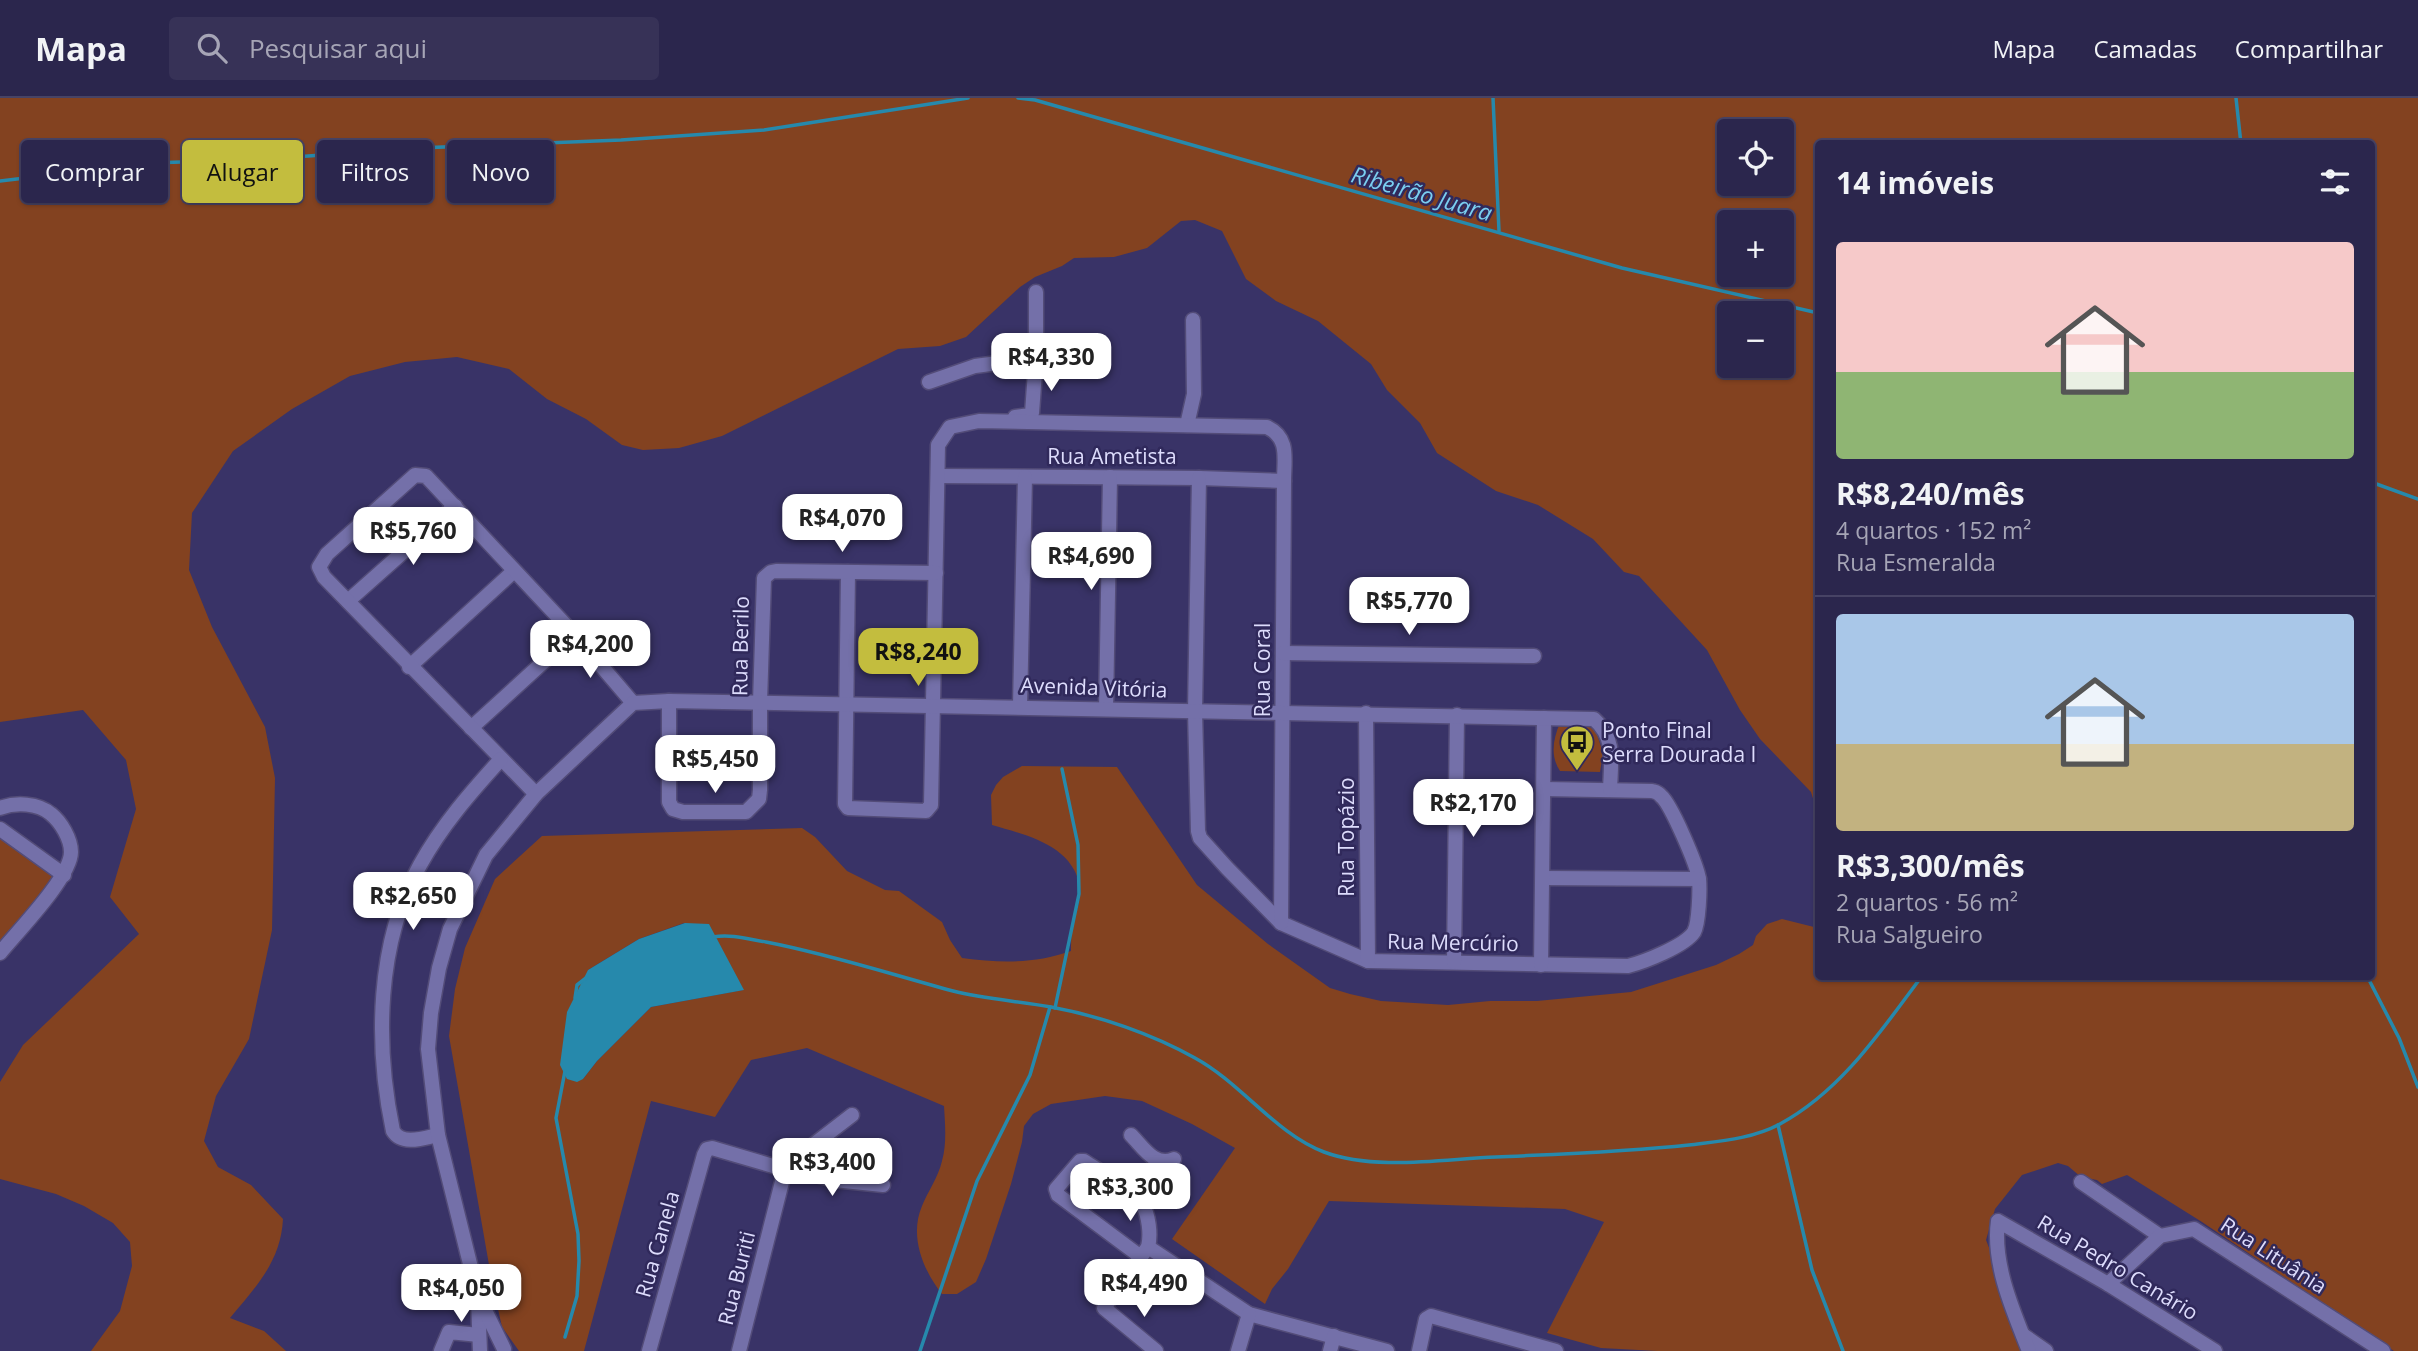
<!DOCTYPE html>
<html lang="pt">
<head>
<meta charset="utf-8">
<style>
	body { margin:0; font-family:"Open Sans",sans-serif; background:#373257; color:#f1f3f6; height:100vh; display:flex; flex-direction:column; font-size:26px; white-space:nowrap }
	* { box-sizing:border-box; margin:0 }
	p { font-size:23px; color:#a6a5b6 }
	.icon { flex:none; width:38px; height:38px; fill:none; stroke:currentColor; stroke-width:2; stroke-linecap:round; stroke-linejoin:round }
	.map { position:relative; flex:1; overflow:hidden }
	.side { position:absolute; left:1815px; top:42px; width:560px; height:840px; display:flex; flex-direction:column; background:#2b264d; border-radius:7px; box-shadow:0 2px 5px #0004,0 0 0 2px #474365 }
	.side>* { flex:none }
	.top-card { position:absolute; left:21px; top:42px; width:665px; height:63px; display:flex; gap:14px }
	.buttons { position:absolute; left:1717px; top:21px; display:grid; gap:14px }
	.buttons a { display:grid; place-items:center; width:77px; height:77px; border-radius:7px; background:#2b264d; box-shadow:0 2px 5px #0004,0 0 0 2px #474365; font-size:35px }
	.price { position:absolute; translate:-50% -60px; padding:0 16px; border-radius:14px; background:#fff; color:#222; font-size:23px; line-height:46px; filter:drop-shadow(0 2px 4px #0008) }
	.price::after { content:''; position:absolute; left:50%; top:42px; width:21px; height:16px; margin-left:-10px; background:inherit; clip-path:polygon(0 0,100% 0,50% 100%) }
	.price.current { background:#c3bd3e; color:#111 }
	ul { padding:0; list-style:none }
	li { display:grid; align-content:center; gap:14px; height:371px; padding:0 21px }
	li+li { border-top:2px solid #474365 }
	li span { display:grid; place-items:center; height:217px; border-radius:7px; color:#555 }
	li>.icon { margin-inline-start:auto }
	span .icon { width:126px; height:126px; fill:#fffc; stroke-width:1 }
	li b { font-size:30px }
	h2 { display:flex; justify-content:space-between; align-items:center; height:84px; padding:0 21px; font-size:30px }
	.pill { padding:0 24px; border-radius:7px; background:#2b264d; box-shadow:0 2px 5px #0004,0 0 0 2px #474365; font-size:24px; line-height:63px }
	.pill.current { background:#c3bd3e; color:#111 }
	header { display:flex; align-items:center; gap:42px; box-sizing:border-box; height:98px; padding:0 35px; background:#2b264d; border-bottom:2px solid #474365 }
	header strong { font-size:33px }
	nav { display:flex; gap:38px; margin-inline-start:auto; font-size:24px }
	.search { width:490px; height:63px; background:#373257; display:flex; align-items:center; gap:18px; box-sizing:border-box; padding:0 24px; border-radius:7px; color:#a6a5b6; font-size:26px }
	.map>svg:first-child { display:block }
	.green { fill:#834220; fill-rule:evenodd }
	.water { fill:#2689ac }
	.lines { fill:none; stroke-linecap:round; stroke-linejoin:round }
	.stream { stroke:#2689ac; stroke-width:3.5 }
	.minor-casing { stroke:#534c78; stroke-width:17 }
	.minor { stroke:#7470a9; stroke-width:14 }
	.labels { text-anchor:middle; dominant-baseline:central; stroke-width:5; stroke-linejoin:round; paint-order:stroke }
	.street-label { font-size:21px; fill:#dddcfc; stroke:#30295b }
	.poi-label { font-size:21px; fill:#dddcfc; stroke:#30295b; text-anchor:start }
	.water-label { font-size:23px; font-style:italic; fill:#7acef0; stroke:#30295b }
</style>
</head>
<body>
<header>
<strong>Mapa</strong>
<div class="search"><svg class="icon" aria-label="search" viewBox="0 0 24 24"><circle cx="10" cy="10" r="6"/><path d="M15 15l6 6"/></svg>Pesquisar aqui</div>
<nav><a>Mapa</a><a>Camadas</a><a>Compartilhar</a></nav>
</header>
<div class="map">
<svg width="2418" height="1253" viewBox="0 0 2418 1253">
	<rect width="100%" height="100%" fill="#393367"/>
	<g class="green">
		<path d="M 0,0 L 2418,0 L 2418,1253 L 2394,1253 L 2202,1124 L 2127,1077 L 2102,1086 L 2097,1082 L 2081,1079 L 2068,1068 L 2058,1065 L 2022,1077 L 1995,1111 L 1986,1142 L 2018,1222 L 2027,1253 L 1657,1253 L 1601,1250 L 1547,1235 L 1604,1124 L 1565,1111 L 1329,1103 L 1288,1171 L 1272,1191 L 1265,1206 L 1172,1141 L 1235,1050 L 1192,1026 L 1142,1003 L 1105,998 L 1051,1006 L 1033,1016 L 1024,1028 L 1022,1044 L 1011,1086 L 986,1161 L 976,1184 L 957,1196 L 942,1196 C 923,1172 909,1138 922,1108 C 928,1093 938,1080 942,1063 C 947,1045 945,1026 944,1008 L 807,950 L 751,962 L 715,1019 L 651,1003 L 584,1253 L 519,1253 L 502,1229 L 492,1184 L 449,938 L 455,891 L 465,850 L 495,781 L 542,738 L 802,730 L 815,739 L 847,773 L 885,792 L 899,793 L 942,824 L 950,842 L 962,860 C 1001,865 1034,866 1071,853 C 1071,846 1071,839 1072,832 C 1074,819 1082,802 1080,789 C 1073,747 1026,737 992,727 L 991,697 L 996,687 L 1003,679 L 1022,668 L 1117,669 L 1197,787 L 1268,846 L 1330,890 L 1350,896 L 1381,903 L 1448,907 L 1490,903 L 1537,903 L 1631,894 L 1716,867 L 1739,856 L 1753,847 L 1756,838 L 1767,826 L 1782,821 L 1818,830 L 1818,878 L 2371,878 L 2371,46 L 1818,46 L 1818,717 L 1811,694 L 1760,641 L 1740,612 L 1707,552 L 1639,478 L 1624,474 L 1593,441 L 1538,407 L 1496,393 L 1437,355 L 1420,325 L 1387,292 L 1371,266 L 1318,223 L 1276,203 L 1246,181 L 1222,133 L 1195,122 L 1181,123 L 1147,150 L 1114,159 L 1074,160 L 1062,168 L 1035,179 L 1020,189 L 966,239 L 940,248 L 898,251 L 722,338 L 679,350 L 643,352 L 622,347 L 586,321 L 547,301 L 509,271 L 457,259 L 405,264 L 350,278 L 292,311 L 233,353 L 192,415 L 189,472 L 212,529 L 265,629 L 275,680 L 272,832 L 249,941 L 216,998 L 204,1043 L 218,1069 L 251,1087 L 283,1121 C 281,1163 256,1189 230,1220 L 264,1233 L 286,1253 L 91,1253 L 120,1213 L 132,1168 L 130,1144 L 113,1125 L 84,1108 L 56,1096 L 0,1081 L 0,984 L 23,947 L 139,836 L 110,799 L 136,711 L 126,662 L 83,612 L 0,624 ZM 1729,33 L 1782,33 L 1782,86 L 1729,86 ZM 1729,124 L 1782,124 L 1782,177 L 1729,177 ZM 1729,215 L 1782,215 L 1782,268 L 1729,268 ZM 684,825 L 743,892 L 651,909 L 597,963 L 583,981 L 588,872 L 639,841 Z"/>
		<path d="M 1576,621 L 1596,633 L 1603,655 L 1600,674 L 1560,673 C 1550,658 1553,641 1560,625 Z"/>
		<path d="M 0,735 L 57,780 L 0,852 Z"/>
	</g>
	<path class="water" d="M 685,825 L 709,826 L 744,892 L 651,909 L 597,963 L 583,981 L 577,984 L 567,981 L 560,967 L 567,914 L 588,872 L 639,841 Z"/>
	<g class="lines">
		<g class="stream">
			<path d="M 1018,0 L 1035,2 L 1622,170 L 1818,215"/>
			<path d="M 1493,0 L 1499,133"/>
			<path d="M 2236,0 L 2241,46"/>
			<path d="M 0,83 L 151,65 L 267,61 L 418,50 L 621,42 L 764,32 L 968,0"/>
			<path d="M 2371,384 L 2418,401"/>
			<path d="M 713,839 C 731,836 748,841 766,844 C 829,856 890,876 953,893 C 985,901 1018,903 1051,909 C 1100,918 1152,936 1195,960 C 1241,985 1276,1036 1324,1054 C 1375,1073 1443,1061 1496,1059 C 1561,1056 1625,1054 1689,1047 C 1720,1043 1752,1041 1780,1026 C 1841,993 1881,933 1922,878"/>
			<path d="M 2367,878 L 2399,940 L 2418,989"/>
			<path d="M 575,900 L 577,887 L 586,880"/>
			<path d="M 1055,910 L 1079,796 L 1078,747 L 1062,671"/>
			<path d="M 565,973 L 556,1020 L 578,1136 L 579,1163 L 577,1198 L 565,1239"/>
			<path d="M 1778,1027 L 1812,1172 L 1843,1253"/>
			<path d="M 920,1253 L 977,1083 L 1030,977 L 1050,909"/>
		</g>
		<g class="minor-casing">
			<g id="minor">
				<path d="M 929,284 L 975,268 L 1036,260"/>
				<path d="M 1015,319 L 1030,317 L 1032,315 L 1036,260 L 1036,194"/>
				<path d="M 1187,327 L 1194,296 L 1193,222"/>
				<path d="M 939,378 L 1199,380 L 1284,383"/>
				<path d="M 1199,380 L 1195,613 L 1198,733 L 1200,740 L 1227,770 L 1281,825 L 1368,863 L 1628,868 C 1644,864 1685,848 1694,834 C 1699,825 1700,791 1699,781 C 1697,767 1671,706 1661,698 C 1658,694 1656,694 1652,693 L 1544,691"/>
				<path d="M 848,474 L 845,706 L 848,710 L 926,713 L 931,707 L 938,347 L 950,329 L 979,323 L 1267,329 C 1290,340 1284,361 1284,383 L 1281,825"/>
				<path d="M 348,503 L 455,408"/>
				<path d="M 1283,555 L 1534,558"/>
				<path d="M 409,569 L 514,473"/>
				<path d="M 669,603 L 669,704 L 673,711 L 683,714 L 746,714 L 759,701 L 760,692 L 760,604 L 764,480 L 771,474 L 776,473 L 936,475"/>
				<path d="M 1020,608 L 1025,379"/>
				<path d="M 1106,611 L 1110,379"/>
				<path d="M 1366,615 L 1368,863"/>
				<path d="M 471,630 L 574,536"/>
				<path d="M 536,696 L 324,479 L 319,469 L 327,456 L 415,377 L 426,378 L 574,536 L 633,605"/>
				<path d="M 0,710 C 16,704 38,705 51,716 C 61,724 71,741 71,754 C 71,779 17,834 0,855"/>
				<path d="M 0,731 L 64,777"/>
				<path d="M 1543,780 L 1699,781"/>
				<path d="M 1454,864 L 1457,617"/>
				<path d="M 1541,867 L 1544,620"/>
				<path d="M 438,1037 C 424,1040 402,1048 393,1033 C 375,947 376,845 420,767 C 442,727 471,694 501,661"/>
				<path d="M 1131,1037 C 1143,1049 1155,1070 1174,1061"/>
				<path d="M 782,1071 L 852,1017"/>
				<path d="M 784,1074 L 806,1074 L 834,1082 L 883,1087"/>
				<path d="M 2081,1084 L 2160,1138"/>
				<path d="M 1132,1096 L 1158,1064"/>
				<path d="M 1148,1149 L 1249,1216 L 1387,1253"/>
				<path d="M 1141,1159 L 1058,1097 L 1056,1091 L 1080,1063 L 1084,1063 C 1099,1073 1132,1091 1142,1106 C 1149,1117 1151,1137 1148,1149 L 1104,1210 L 1156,1253"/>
				<path d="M 2108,1186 L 2160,1138 L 2194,1131 L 2383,1253"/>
				<path d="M 478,1203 L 480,1253"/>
				<path d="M 2023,1237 L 2046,1253"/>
				<path d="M 504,1251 L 478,1198 L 438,1037 L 428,951 L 431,915 L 439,870 L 450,831 L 486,757 L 536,696 L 633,605 L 669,603 L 1594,621 C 1616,640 1611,664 1610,691"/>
				<path d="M 441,1253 L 449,1234 L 479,1237"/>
				<path d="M 649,1253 L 704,1057 L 707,1051 L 712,1050 L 780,1070 L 784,1076 L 739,1253"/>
				<path d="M 1238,1253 L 1249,1216"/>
				<path d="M 1330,1253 L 1334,1238"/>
				<path d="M 1419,1253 L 1426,1221 L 1431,1218 L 1556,1253"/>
				<path d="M 2029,1253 C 2013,1213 1992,1165 1998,1123 L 2108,1186 L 2215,1253"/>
			</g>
		</g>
		<use href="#minor" class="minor"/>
	</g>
	<defs>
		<g id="bus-pin" transform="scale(1.75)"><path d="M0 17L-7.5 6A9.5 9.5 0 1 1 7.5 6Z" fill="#c3bd3e" stroke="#30295b"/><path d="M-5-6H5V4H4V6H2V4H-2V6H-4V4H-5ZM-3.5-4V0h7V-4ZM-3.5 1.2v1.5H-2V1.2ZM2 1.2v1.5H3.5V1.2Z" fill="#111"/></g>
	</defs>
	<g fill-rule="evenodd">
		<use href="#bus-pin" x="1577" y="644"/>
	</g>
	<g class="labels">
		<g class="street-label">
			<text x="1112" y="358">Rua Ametista</text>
			<text transform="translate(740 548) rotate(-89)">Rua Berilo</text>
			<text transform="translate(1262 572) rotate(-90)">Rua Coral</text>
			<text transform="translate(1094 589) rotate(2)">Avenida Vitória</text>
			<text transform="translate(1346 739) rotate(-90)">Rua Topázio</text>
			<text transform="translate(1453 844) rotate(1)">Rua Mercúrio</text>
			<text transform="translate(657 1146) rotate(-74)">Rua Canela</text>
			<text transform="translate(2274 1157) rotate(33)">Rua Lituânia</text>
			<text transform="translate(2118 1169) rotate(31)">Rua Pedro Canário</text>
			<text transform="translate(736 1180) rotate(-76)">Rua Buriti</text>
		</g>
		<g class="poi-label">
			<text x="1602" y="632">Ponto Final<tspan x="1602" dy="24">Serra Dourada I</tspan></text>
		</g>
		<g class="water-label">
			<text transform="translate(1422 95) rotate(16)">Ribeirão Juara</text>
		</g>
	</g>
</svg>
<div class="buttons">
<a><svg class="icon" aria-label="locate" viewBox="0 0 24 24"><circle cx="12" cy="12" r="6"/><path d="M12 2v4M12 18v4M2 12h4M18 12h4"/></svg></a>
<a>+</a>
<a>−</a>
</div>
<b class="price" style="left:1051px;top:295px">R$4,330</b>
<b class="price" style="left:842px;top:456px">R$4,070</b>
<b class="price" style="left:413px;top:469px">R$5,760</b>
<b class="price" style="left:1091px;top:494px">R$4,690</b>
<b class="price" style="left:1409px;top:539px">R$5,770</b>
<b class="price" style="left:590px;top:582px">R$4,200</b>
<b class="price current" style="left:918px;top:590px">R$8,240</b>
<b class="price" style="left:715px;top:697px">R$5,450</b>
<b class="price" style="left:1473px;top:741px">R$2,170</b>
<b class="price" style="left:413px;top:834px">R$2,650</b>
<b class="price" style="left:832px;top:1100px">R$3,400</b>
<b class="price" style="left:1130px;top:1125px">R$3,300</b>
<b class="price" style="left:1144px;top:1221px">R$4,490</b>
<b class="price" style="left:461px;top:1226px">R$4,050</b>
<div class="top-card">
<a class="pill">Comprar</a>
<a class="pill current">Alugar</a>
<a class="pill">Filtros</a>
<a class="pill">Novo</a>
</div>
<section class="side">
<h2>14 imóveis<svg class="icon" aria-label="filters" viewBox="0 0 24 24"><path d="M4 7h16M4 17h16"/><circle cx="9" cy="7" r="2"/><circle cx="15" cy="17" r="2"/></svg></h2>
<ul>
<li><span style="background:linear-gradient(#f6c9c9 60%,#8fb573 0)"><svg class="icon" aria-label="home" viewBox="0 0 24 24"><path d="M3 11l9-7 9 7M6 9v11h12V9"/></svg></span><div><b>R$8,240/mês</b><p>4 quartos · 152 m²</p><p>Rua Esmeralda</p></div></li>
<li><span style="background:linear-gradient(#a9c7e8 60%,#c2b280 0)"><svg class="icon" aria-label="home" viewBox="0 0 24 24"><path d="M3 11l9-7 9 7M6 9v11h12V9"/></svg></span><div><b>R$3,300/mês</b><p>2 quartos · 56 m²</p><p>Rua Salgueiro</p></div></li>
</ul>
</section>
</div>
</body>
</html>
